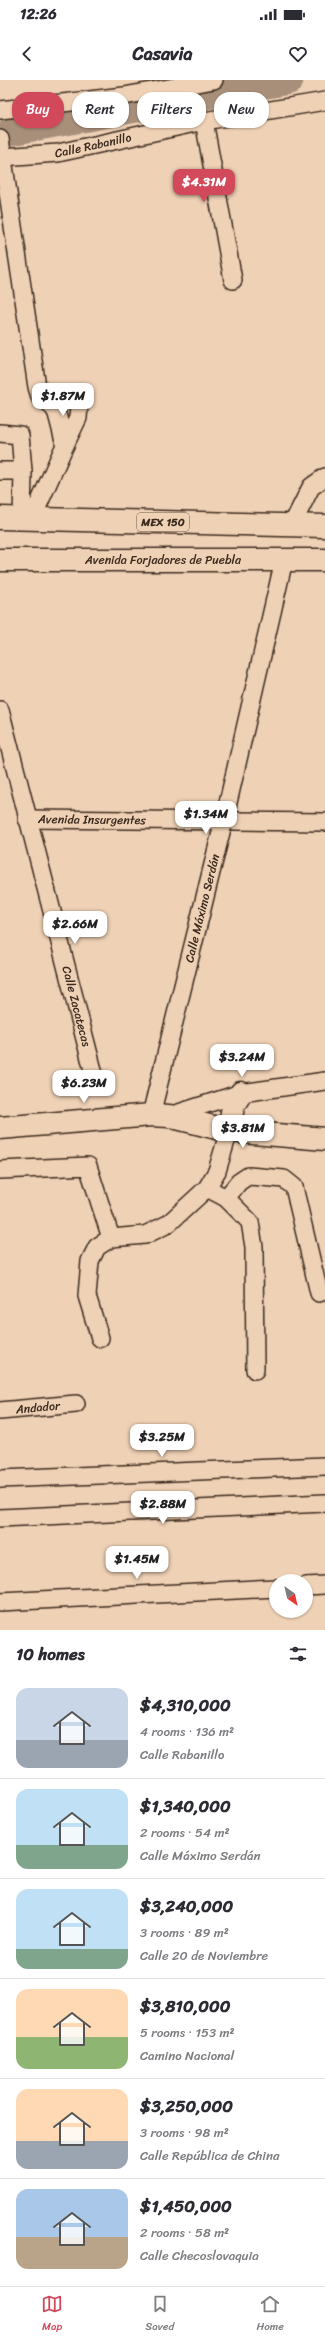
<!DOCTYPE html>
<html lang="en">
<head>
<meta charset="utf-8">
<style>
	body { margin:0; font-family:Sriracha,sans-serif; background:#f7f7f7; color:#2b2b33; height:100vh; display:flex; flex-direction:column; font-size:15px; white-space:nowrap }
	* { box-sizing:border-box; margin:0 }
	p { font-size:13px; color:#7c7c81 }
	.icon { flex:none; width:22px; height:22px; fill:none; stroke:currentColor; stroke-width:2; stroke-linecap:round; stroke-linejoin:round }
	.map { position:relative; height:1550px; overflow:hidden }
	.sheet { display:flex; flex-direction:column; background:#fff; flex:1 }
	.sheet>* { flex:none }
	.guide { position:absolute; left:12px; top:12px; width:301px; height:36px; display:flex; gap:8px }
	.needle { width:26px; rotate:146deg }
	.controls { position:absolute; left:269px; top:1494px; display:grid; gap:8px }
	.controls a { display:grid; place-items:center; width:44px; height:44px; border-radius:50%; background:#fff; box-shadow:0 1px 3px #0004; font-size:20px }
	.price { position:absolute; translate:-50% -34px; padding:0 9px; border-radius:8px; background:#fff; color:#222; font-size:13px; line-height:26px; filter:drop-shadow(0 1px 2px #0008) }
	.price::after { content:''; position:absolute; left:50%; top:24px; width:12px; height:9px; margin-left:-6px; background:inherit; clip-path:polygon(0 0,100% 0,50% 100%) }
	.price.current { background:#d1495b; color:#fff }
	ul { padding:0; list-style:none }
	li { display:flex; align-items:center; gap:12px; height:100px; padding:0 16px }
	li+li { border-top:1px solid #e1e1e2 }
	li span { display:grid; place-items:center; flex:none; width:112px; height:80px; border-radius:12px; color:#555 }
	li>.icon { margin-inline-start:auto }
	span .icon { width:48px; height:48px; fill:#fffc; stroke-width:1 }
	li b { font-size:17px }
	h2 { display:flex; justify-content:space-between; align-items:center; height:48px; padding:0 16px; font-size:17px }
	.pill { padding:0 14px; border-radius:16px; background:#fff; box-shadow:0 1px 3px #0004; font-size:14px; line-height:36px }
	.pill.current { background:#d1495b; color:#fff }
	.status { display:flex; justify-content:space-between; align-items:center; height:28px; padding:0 20px; background:#fff; direction:ltr }
	.status svg { height:11px; fill:currentColor }
	header { display:flex; justify-content:space-between; align-items:center; height:52px; padding:0 16px; background:#fff; font-size:18px; font-weight:700 }
	.dock { display:flex; justify-content:space-around; align-items:center; height:56px; border-top:1px solid #e1e1e2; background:#fff; font-size:11px; color:#7c7c81 }
	.dock a { display:grid; justify-items:center; gap:2px }
	.dock .current { color:#d1495b }
	.map>svg:first-child { display:block }
	.lines { fill:none; stroke-linecap:round; stroke-linejoin:round }
	.river { stroke:#a88f7a; stroke-width:29 }
	.minor-casing { stroke:#3b2a1e; stroke-width:20 }
	.major-casing { stroke:#3b2a1e; stroke-width:25 }
	.minor { stroke:#efd1b5; stroke-width:17 }
	.major { stroke:#efd1b5; stroke-width:22 }
	.labels { text-anchor:middle; dominant-baseline:central; stroke-width:3; stroke-linejoin:round; paint-order:stroke }
	.shield { fill:#efd1b5; stroke:#715c4b; stroke-width:1 }
	.shield-label { font-size:11px; font-weight:bold; fill:#3b2a1e }
	.street-label { font-size:12px; fill:#3b2a1e; stroke:#efd1b5 }
</style>
</head>
<body>
<div class="status"><b>12:26</b><svg viewBox="0 0 49 12"><path d="M0 12V9h3v3zM5 12V6h3v6zM10 12V3h3v9zM15 12V0h3v12zM26 1h20v11H26zM47 4h2v5h-2z"/></svg></div>
<header><svg class="icon" aria-label="back" viewBox="0 0 24 24"><path d="M15 5l-7 7 7 7"/></svg>Casavia<svg class="icon" aria-label="heart" viewBox="0 0 24 24"><path d="M12 20l-8-8c-3-5 5-10 8-4 3-6 11-1 8 4z"/></svg></header>
<div class="map">
<svg width="325" height="1550" viewBox="0 0 325 1550">
	<rect width="100%" height="100%" fill="#efd1b5"/>
	<filter id="ink" filterUnits="userSpaceOnUse"><feTurbulence type="fractalNoise" baseFrequency=".025" numOctaves="2"/><feDisplacementMap in="SourceGraphic" scale="8" xChannelSelector="R" yChannelSelector="G"/><feConvolveMatrix kernelMatrix="1 2 1 2 8 2 1 2 1" color-interpolation-filters="sRGB"/></filter>
	<g filter="url(#ink)">
		<g class="lines">
			<path class="river" d="M 11,51 L 289,0"/>
			<g class="minor-casing">
				<g id="minor">
					<path d="M 0,30 L 124,16 L 214,0"/>
					<path d="M 204,41 L 233,200"/>
					<path d="M 0,59 L 37,307 L 40,317 L 54,328 L 57,334 L 65,365 L 32,439"/>
					<path id="s1" d="M 2,77 L 58,73 L 204,41 L 325,21"/>
					<path d="M 0,353 L 20,355 L 23,391 L 22,439"/>
					<path d="M 65,365 L 78,338 L 80,314"/>
					<path d="M 0,391 L 23,391"/>
					<path d="M 292,445 L 311,407 L 325,397"/>
					<path id="s2" d="M 0,630 L 95,998"/>
					<path id="s3" d="M 27,739 L 325,742"/>
					<path id="s4" d="M 151,1035 L 224,740 L 284,480"/>
					<path d="M 169,1036 L 241,1013 L 325,1001"/>
					<path d="M 0,1090 L 88,1086 L 111,1158 L 145,1155 L 168,1144 L 207,1108 L 217,1091 L 229,1051"/>
					<path d="M 207,1108 L 226,1118 L 250,1142 L 254,1167 L 255,1290"/>
					<path d="M 226,1118 L 239,1102 L 248,1096 L 284,1099 L 294,1107 L 319,1213"/>
					<path d="M 100,1258 L 87,1216 L 90,1181 L 97,1167 L 111,1158"/>
					<path id="s5" d="M 0,1331 L 76,1324"/>
					<path d="M 0,1399 L 325,1386"/>
					<path d="M 0,1438 L 325,1423"/>
					<path d="M 306,1506 L 325,1505"/>
					<path d="M 0,1522 L 276,1508"/>
				</g>
			</g>
			<g class="major-casing">
				<g id="major">
					<path d="M 0,438 L 325,446"/>
					<path id="s6" d="M 0,480 L 325,480"/>
					<path d="M 0,1048 L 151,1035 L 169,1036 L 229,1051 L 325,1059"/>
					<path d="M 229,1051 L 233,1026 L 241,1013"/>
				</g>
			</g>
			<use href="#minor" class="minor"/>
			<use href="#major" class="major"/>
		</g>
	</g>
	<g class="labels">
		<rect class="shield" x="137" y="433" width="52" height="18" rx="3"/>
		<g class="shield-label">
			<text x="163" y="442">MEX 150</text>
		</g>
		<g class="street-label">
			<text stroke="none"><textPath href="#s1" startOffset="92">Calle Rabanillo</textPath></text>
			<text stroke="none"><textPath href="#s6" startOffset="163">Avenida Forjadores de Puebla</textPath></text>
			<text stroke="none"><textPath href="#s3" startOffset="65">Avenida Insurgentes</textPath></text>
			<text stroke="none"><textPath href="#s4" startOffset="213">Calle Máximo Serdán</textPath></text>
			<text stroke="none"><textPath href="#s2" startOffset="306">Calle Zacatecas</textPath></text>
			<text stroke="none"><textPath href="#s5" startOffset="38">Andador</textPath></text>
		</g>
	</g>
</svg>
<div class="controls">
<a><svg class="needle" viewBox="-14 -14 28 28"><path d="M0-13l5 13h-10z" fill="#e53935"/><path d="M0 13l5-13h-10z" fill="#7c7c81"/></svg></a>
</div>
<b class="price current" style="left:204px;top:123px">$4.31M</b>
<b class="price" style="left:63px;top:337px">$1.87M</b>
<b class="price" style="left:206px;top:755px">$1.34M</b>
<b class="price" style="left:75px;top:865px">$2.66M</b>
<b class="price" style="left:242px;top:998px">$3.24M</b>
<b class="price" style="left:84px;top:1024px">$6.23M</b>
<b class="price" style="left:243px;top:1069px">$3.81M</b>
<b class="price" style="left:162px;top:1378px">$3.25M</b>
<b class="price" style="left:163px;top:1445px">$2.88M</b>
<b class="price" style="left:137px;top:1500px">$1.45M</b>
<div class="guide">
<a class="pill current">Buy</a>
<a class="pill">Rent</a>
<a class="pill">Filters</a>
<a class="pill">New</a>
</div>
</div>
<section class="sheet">
<h2>10 homes<svg class="icon" aria-label="filters" viewBox="0 0 24 24"><path d="M4 7h16M4 17h16"/><circle cx="9" cy="7" r="2"/><circle cx="15" cy="17" r="2"/></svg></h2>
<ul>
<li><span style="background:linear-gradient(#c9d6e8 65%,#9aa5b1 0)"><svg class="icon" aria-label="home" viewBox="0 0 24 24"><path d="M3 11l9-7 9 7M6 9v11h12V9"/></svg></span><div><b>$4,310,000</b><p>4 rooms · 136 m²</p><p>Calle Rabanillo</p></div></li>
<li><span style="background:linear-gradient(#bfe0f5 70%,#7fa58c 0)"><svg class="icon" aria-label="home" viewBox="0 0 24 24"><path d="M3 11l9-7 9 7M6 9v11h12V9"/></svg></span><div><b>$1,340,000</b><p>2 rooms · 54 m²</p><p>Calle Máximo Serdán</p></div></li>
<li><span style="background:linear-gradient(#bfe0f5 75%,#7fa58c 0)"><svg class="icon" aria-label="home" viewBox="0 0 24 24"><path d="M3 11l9-7 9 7M6 9v11h12V9"/></svg></span><div><b>$3,240,000</b><p>3 rooms · 89 m²</p><p>Calle 20 de Noviembre</p></div></li>
<li><span style="background:linear-gradient(#ffd9b3 60%,#8fb573 0)"><svg class="icon" aria-label="home" viewBox="0 0 24 24"><path d="M3 11l9-7 9 7M6 9v11h12V9"/></svg></span><div><b>$3,810,000</b><p>5 rooms · 153 m²</p><p>Camino Nacional</p></div></li>
<li><span style="background:linear-gradient(#ffd9b3 65%,#9aa5b1 0)"><svg class="icon" aria-label="home" viewBox="0 0 24 24"><path d="M3 11l9-7 9 7M6 9v11h12V9"/></svg></span><div><b>$3,250,000</b><p>3 rooms · 98 m²</p><p>Calle República de China</p></div></li>
<li><span style="background:linear-gradient(#a9c7e8 60%,#b9a48a 0)"><svg class="icon" aria-label="home" viewBox="0 0 24 24"><path d="M3 11l9-7 9 7M6 9v11h12V9"/></svg></span><div><b>$1,450,000</b><p>2 rooms · 58 m²</p><p>Calle Checoslovaquia</p></div></li>
</ul>
</section>
<nav class="dock">
<a class="current"><svg class="icon" aria-label="map" viewBox="0 0 24 24"><path d="M3 6l6-2 6 2 6-2v14l-6 2-6-2-6 2zM9 4v14M15 6v14"/></svg>Map</a>
<a><svg class="icon" aria-label="saved" viewBox="0 0 24 24"><path d="M7 4h10v16l-5-4-5 4z"/></svg>Saved</a>
<a><svg class="icon" aria-label="home" viewBox="0 0 24 24"><path d="M3 11l9-7 9 7M6 9v11h12V9"/></svg>Home</a>
</nav>
</body>
</html>
